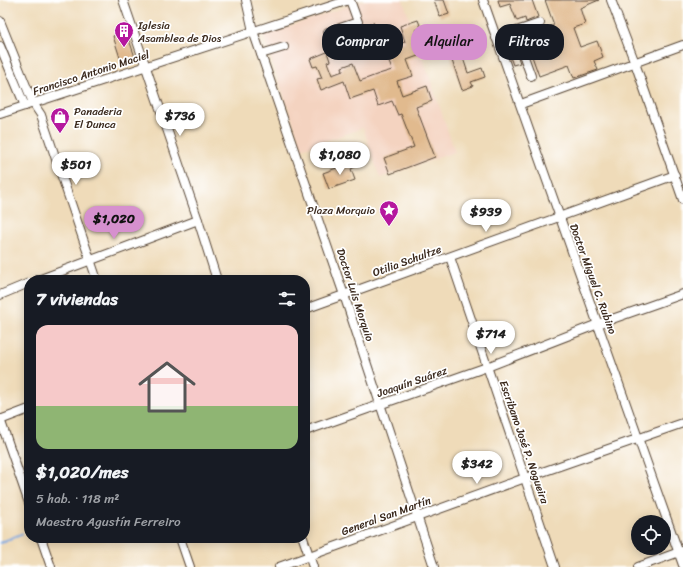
<!DOCTYPE html>
<html lang="es">
<head>
<meta charset="utf-8">
<style>
	body { margin:0; font-family:Sriracha,sans-serif; background:#20242c; color:#f1f3f6; height:100vh; display:flex; flex-direction:column; font-size:15px; white-space:nowrap }
	* { box-sizing:border-box; margin:0 }
	p { font-size:13px; color:#9ea1a6 }
	.icon { flex:none; width:22px; height:22px; fill:none; stroke:currentColor; stroke-width:2; stroke-linecap:round; stroke-linejoin:round }
	.map { position:relative; flex:1; overflow:hidden }
	.details { position:absolute; left:24px; top:275px; width:286px; height:268px; display:flex; flex-direction:column; background:#171b24; border-radius:16px; box-shadow:0 2px 10px #0003 }
	.details>* { flex:none }
	.hud { position:absolute; left:322px; top:24px; width:301px; height:36px; display:flex; gap:8px }
	.buttons { position:absolute; left:631px; top:515px; display:grid; gap:8px }
	.buttons a { display:grid; place-items:center; width:40px; height:40px; border-radius:50%; background:#171b24; box-shadow:0 2px 10px #0003; font-size:20px }
	.price { position:absolute; translate:-50% -34px; padding:0 9px; border-radius:14px; background:#fff; color:#222; font-size:13px; line-height:26px; filter:drop-shadow(0 1px 2px #0008) }
	.price::after { content:''; position:absolute; left:50%; top:24px; width:12px; height:9px; margin-left:-6px; background:inherit; clip-path:polygon(0 0,100% 0,50% 100%) }
	.price.current { background:#d690ce; color:#111 }
	ul { padding:0; list-style:none }
	li { display:grid; align-content:center; gap:8px; height:212px; padding:0 12px }
	li+li { border-top:1px solid #363941 }
	li span { display:grid; place-items:center; height:124px; border-radius:12px; color:#555 }
	li>.icon { margin-inline-start:auto }
	span .icon { width:72px; height:72px; fill:#fffc; stroke-width:1 }
	li b { font-size:17px }
	h2 { display:flex; justify-content:space-between; align-items:center; height:48px; padding:0 12px; font-size:17px }
	.chip { padding:0 14px; border-radius:16px; background:#171b24; box-shadow:0 2px 10px #0003; font-size:14px; line-height:36px }
	.chip.current { background:#d690ce; color:#111 }
	.map>svg:first-child { display:block }
	.built { fill:#f4d3c0 }
	.lines { fill:none; stroke-linecap:round; stroke-linejoin:round }
	.stream { stroke:#7aaae4; stroke-width:2.5 }
	.building { fill:#e1ba8e }
	.minor-casing { stroke:#564535; stroke-width:10 }
	.minor { stroke:#fff; stroke-width:8 }
	.labels { text-anchor:middle; dominant-baseline:central; stroke-width:3.5; stroke-linejoin:round; paint-order:stroke }
	.poi-label { font-size:11px; fill:#3b2a1e; stroke:#fff; text-anchor:start }
	.street-label { font-size:11px; fill:#3b2a1e; stroke:#fff }
</style>
</head>
<body>
<div class="map">
<svg width="683" height="567" viewBox="0 0 683 567">
	<rect width="100%" height="100%" fill="#fff"/>
	<filter id="ink" filterUnits="userSpaceOnUse"><feTurbulence type="fractalNoise" baseFrequency=".025" numOctaves="2"/><feDisplacementMap in="SourceGraphic" scale="8" xChannelSelector="R" yChannelSelector="G"/><feConvolveMatrix kernelMatrix="1 2 1 2 8 2 1 2 1" color-interpolation-filters="sRGB"/></filter>
	<filter id="wash" filterUnits="userSpaceOnUse"><feTurbulence type="fractalNoise" baseFrequency=".012" numOctaves="4" result="noise"/><feDisplacementMap in="SourceGraphic" scale="16" xChannelSelector="R" yChannelSelector="G"/><feGaussianBlur stdDeviation="0.9" result="paint"/><feColorMatrix in="noise" values="0 0 0 0 0 0 0 0 0 0 0 0 0 0 0 0 0 1.4 0 .05"/><feComposite in="paint" operator="in"/></filter>
	<g filter="url(#wash)">
		<rect width="100%" height="100%" fill="#efdbb9"/>
		<path class="built" d="M 366,0 L 403,0 L 455,152 L 380,178 L 363,128 L 302,149 L 263,35 Z"/>
		<g class="lines">
			<path class="stream" d="M 0,543 L 22,534"/>
		</g>
		<g id="blocks">
			<g class="building">
				<path d="M 434,0 L 444,0 L 449,14 L 440,17 Z"/>
				<path d="M 498,0 L 532,0 L 538,17 L 526,22 L 525,18 L 517,21 L 510,4 L 500,7 Z"/>
				<path d="M 545,0 L 599,0 L 580,8 L 585,24 L 573,28 L 580,47 L 597,41 L 603,57 L 594,61 L 598,70 L 574,78 L 569,65 L 539,76 L 527,42 L 525,43 L 523,37 L 554,25 Z"/>
				<path d="M 418,20 L 421,28 L 416,30 L 421,43 L 425,42 L 429,52 L 407,60 L 413,76 L 397,81 L 402,95 L 427,86 L 432,101 L 416,107 L 435,157 L 390,174 L 384,158 L 414,147 L 401,114 L 398,115 L 392,101 L 378,106 L 373,91 L 350,99 L 344,81 L 321,90 L 317,79 L 322,78 L 317,66 L 313,67 L 310,59 L 327,52 L 330,61 L 327,62 L 332,75 L 343,71 L 342,67 L 353,63 L 360,81 L 379,74 L 392,70 L 386,54 L 388,54 L 387,51 L 392,49 L 391,47 L 405,42 L 400,26 Z"/>
				<path d="M 373,22 L 376,30 L 378,29 L 381,38 L 372,41 L 371,39 L 359,44 L 359,46 L 350,49 L 347,41 L 350,40 L 346,32 L 353,29 L 356,37 L 368,33 L 365,25 Z"/>
				<path d="M 126,31 L 136,60 L 122,64 L 113,36 Z"/>
				<path d="M 451,31 L 458,49 L 460,49 L 468,73 L 482,68 L 485,77 L 471,82 L 473,86 L 462,90 L 443,34 Z"/>
				<path d="M 512,39 L 520,63 L 513,65 L 504,41 Z"/>
				<path d="M 353,162 L 355,167 L 351,169 L 355,180 L 329,189 L 323,173 Z"/>
			</g>
		</g>
	</g>
	<g filter="url(#ink)">
		<use href="#blocks" fill-opacity="0" stroke="#564535" stroke-width="1"/>
		<g class="lines">
			<g class="minor-casing">
				<g id="minor">
					<path d="M 123,0 L 198,220 L 217,280"/>
					<path d="M 246,0 L 253,31 L 344,295 L 434,567"/>
					<path d="M 483,0 L 683,565"/>
					<path d="M 611,0 L 635,63 L 683,200"/>
					<path d="M 0,21 L 33,103 L 41,115 L 97,280"/>
					<path d="M 328,32 L 358,22 L 350,0"/>
					<path d="M 515,32 L 531,76"/>
					<path d="M 496,38 L 540,23"/>
					<path d="M 0,46 L 25,106"/>
					<path d="M 261,54 L 284,47"/>
					<path d="M 521,104 L 683,45"/>
					<path d="M 0,114 L 349,0"/>
					<path d="M 450,257 L 555,567"/>
					<path d="M 38,280 L 198,220"/>
					<path d="M 0,295 L 29,283"/>
					<path d="M 305,309 L 675,175"/>
					<path d="M 0,419 L 29,503"/>
					<path d="M 0,420 L 29,409"/>
					<path d="M 305,431 L 487,367 L 598,324 L 683,294"/>
					<path d="M 41,538 L 51,567"/>
					<path d="M 180,538 L 190,567"/>
					<path d="M 303,538 L 313,567"/>
					<path d="M 279,567 L 525,478 L 683,423"/>
					<path d="M 638,567 L 682,551"/>
				</g>
			</g>
			<use href="#minor" class="minor"/>
		</g>
	</g>
	<defs>
		<g id="building-pin" transform="scale(1)"><path d="M0 17L-7.5 6A9.5 9.5 0 1 1 7.5 6Z" fill="#b5179e" stroke="#fff"/><path d="M-4-6H4V6H1V3H-1V6H-4ZM-2.5-4.3h1.7v1.8h-1.7ZM.8-4.3h1.7v1.8H.8ZM-2.5-1h1.7V.8h-1.7ZM.8-1h1.7V.8H.8Z" fill="#fff"/></g>
		<g id="shop-pin" transform="scale(1)"><path d="M0 17L-7.5 6A9.5 9.5 0 1 1 7.5 6Z" fill="#b5179e" stroke="#fff"/><path d="M-5-2.5h2.3a2.7 3.5 0 0 1 5.4 0H5L5.5 6h-11ZM-1.5-2.5h3a1.5 2.3 0 0 0-3 0Z" fill="#fff"/></g>
		<g id="sight-pin" transform="scale(1)"><path d="M0 17L-7.5 6A9.5 9.5 0 1 1 7.5 6Z" fill="#b5179e" stroke="#fff"/><path d="M0-6L1.8-2.2L6-1.7L2.9 1.2L3.7 5.4L0 3.3L-3.7 5.4L-2.9 1.2L-6-1.7L-1.8-2.2Z" fill="#fff"/></g>
	</defs>
	<g fill-rule="evenodd">
		<use href="#building-pin" x="124" y="31"/>
		<use href="#shop-pin" x="60" y="117"/>
		<use href="#sight-pin" x="389" y="210"/>
	</g>
	<g class="labels">
		<g class="poi-label">
			<text x="138" y="25">Iglesia<tspan x="138" dy="13">Asamblea de Dios</tspan></text>
			<text x="74" y="111">Panaderia<tspan x="74" dy="13">El Dunca</tspan></text>
			<text x="375" y="210" text-anchor="end">Plaza Morquio</text>
		</g>
		<g class="street-label">
			<text transform="translate(91 73) rotate(-18)">Francisco Antonio Maciel</text>
			<text transform="translate(407 261) rotate(-20)">Otilia Schultze</text>
			<text transform="translate(593 279) rotate(70)">Doctor Miguel C. Rubino</text>
			<text transform="translate(355 295) rotate(72)">Doctor Luis Morquio</text>
			<text transform="translate(412 382) rotate(-19)">Joaquín Suárez</text>
			<text transform="translate(524 442) rotate(71)">Escribano José P. Nogueira</text>
			<text transform="translate(386 516) rotate(-20)">General San Martín</text>
		</g>
	</g>
</svg>
<div class="buttons">
<a><svg class="icon" aria-label="locate" viewBox="0 0 24 24"><circle cx="12" cy="12" r="6"/><path d="M12 2v4M12 18v4M2 12h4M18 12h4"/></svg></a>
</div>
<b class="price" style="left:180px;top:137px">$736</b>
<b class="price" style="left:340px;top:176px">$1,080</b>
<b class="price" style="left:76px;top:186px">$501</b>
<b class="price" style="left:486px;top:233px">$939</b>
<b class="price current" style="left:114px;top:240px">$1,020</b>
<b class="price" style="left:491px;top:355px">$714</b>
<b class="price" style="left:477px;top:485px">$342</b>
<div class="hud">
<a class="chip">Comprar</a>
<a class="chip current">Alquilar</a>
<a class="chip">Filtros</a>
</div>
<section class="details">
<h2>7 viviendas<svg class="icon" aria-label="filters" viewBox="0 0 24 24"><path d="M4 7h16M4 17h16"/><circle cx="9" cy="7" r="2"/><circle cx="15" cy="17" r="2"/></svg></h2>
<ul>
<li><span style="background:linear-gradient(#f6c9c9 65%,#8fb573 0)"><svg class="icon" aria-label="home" viewBox="0 0 24 24"><path d="M3 11l9-7 9 7M6 9v11h12V9"/></svg></span><div><b>$1,020/mes</b><p>5 hab. · 118 m²</p><p>Maestro Agustín Ferreiro</p></div></li>
</ul>
</section>
</div>
</body>
</html>
